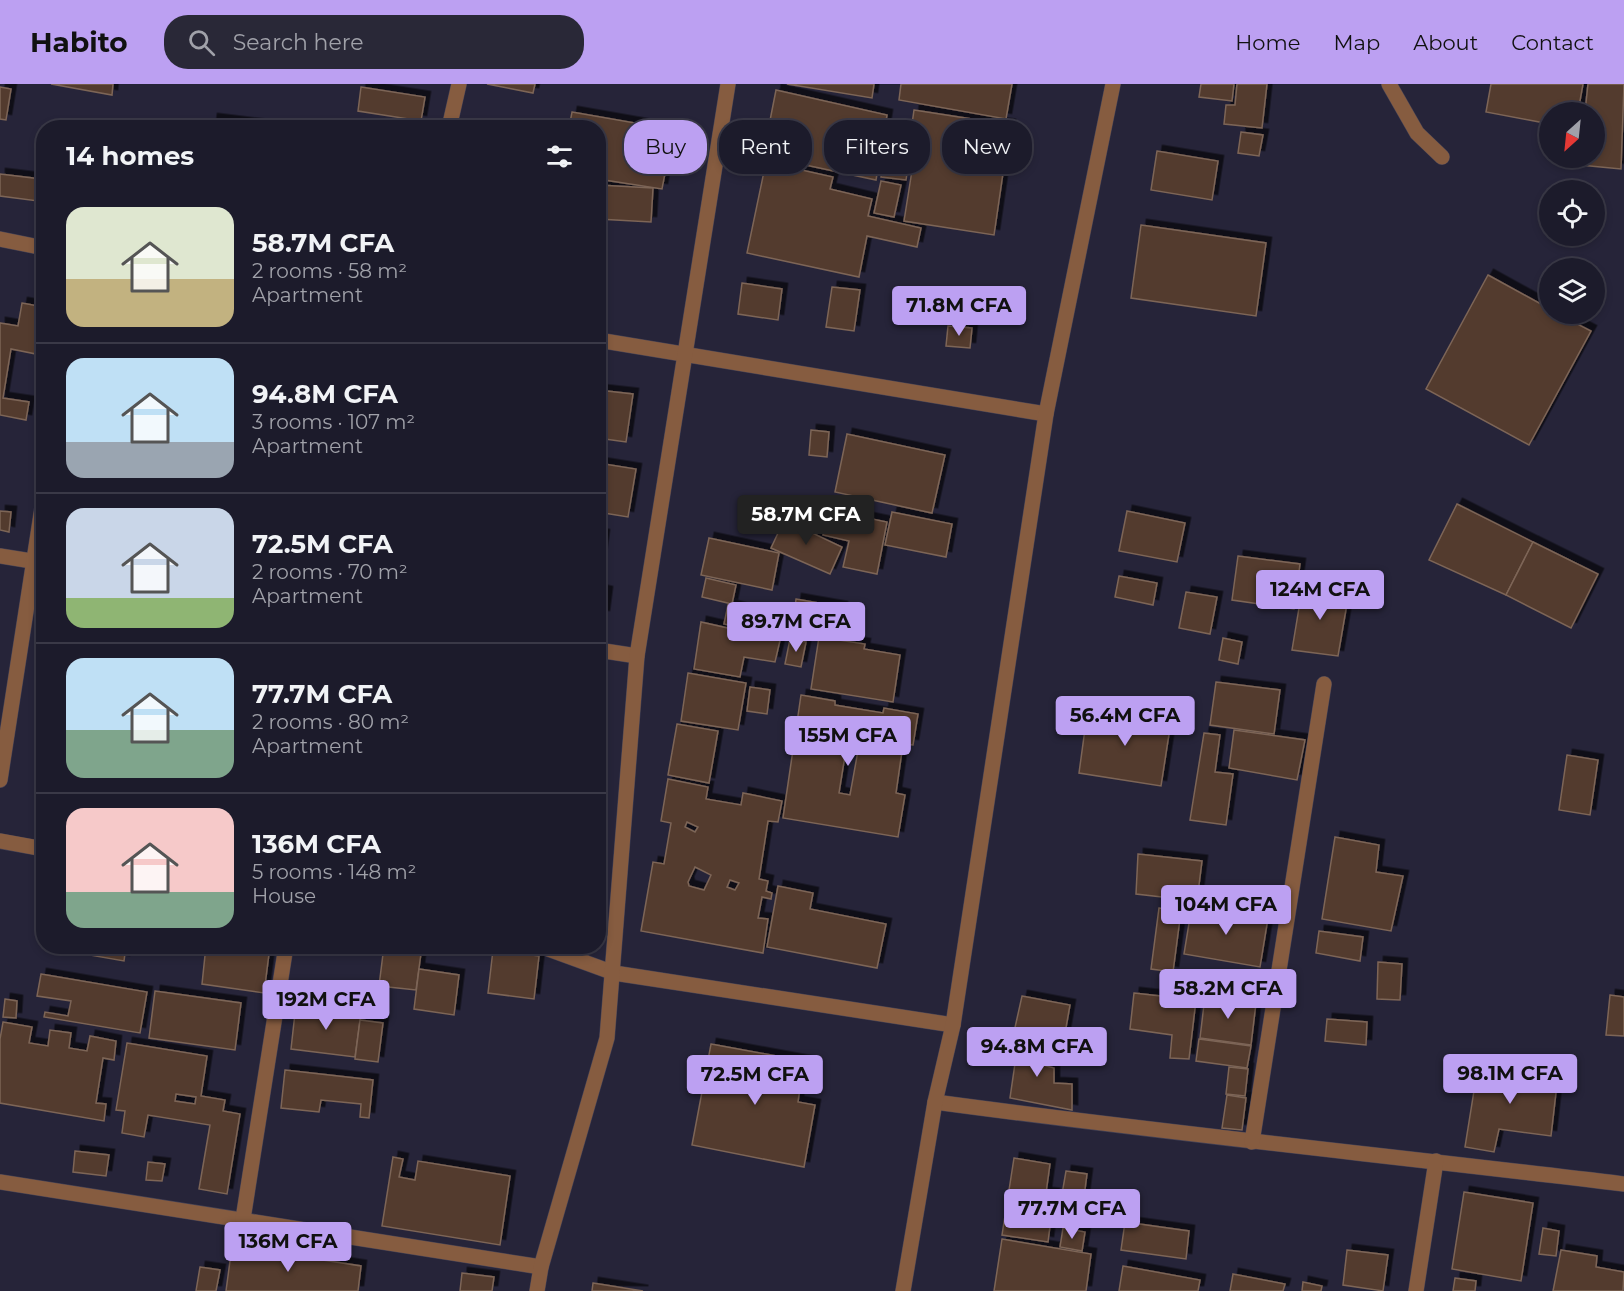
<!DOCTYPE html>
<html lang="en">
<head>
<meta charset="utf-8">
<style>
	body { margin:0; font-family:Montserrat,sans-serif; background:#292837; color:#f1f3f6; height:100vh; display:flex; flex-direction:column; font-size:22px; white-space:nowrap }
	* { box-sizing:border-box; margin:0 }
	p { font-size:20px; color:#a0a1a9 }
	.icon { flex:none; width:33px; height:33px; fill:none; stroke:currentColor; stroke-width:2; stroke-linecap:round; stroke-linejoin:round }
	.map { position:relative; flex:1; overflow:hidden }
	.sheet { position:absolute; left:36px; top:36px; width:570px; height:834px; display:flex; flex-direction:column; background:#1c1b2b; border-radius:24px; box-shadow:0 3px 9px #0003,0 0 0 2px #3a3947 }
	.sheet>* { flex:none }
	.hud { position:absolute; left:624px; top:36px; width:570px; height:54px; display:flex; gap:12px }
	.needle { width:39px; rotate:207deg }
	.tools { position:absolute; left:1539px; top:18px; display:grid; gap:12px }
	.tools a { display:grid; place-items:center; width:66px; height:66px; border-radius:50%; background:#1c1b2b; box-shadow:0 3px 9px #0003,0 0 0 2px #3a3947; font-size:30px }
	.price { position:absolute; translate:-50% -51px; padding:0 14px; border-radius:6px; background:#bca0f2; color:#111; font-size:20px; line-height:39px; filter:drop-shadow(0 2px 3px #0008) }
	.price::after { content:''; position:absolute; left:50%; top:36px; width:18px; height:14px; margin-left:-9px; background:inherit; clip-path:polygon(0 0,100% 0,50% 100%) }
	.price.on { background:#222; color:#fff }
	ul { padding:0; list-style:none }
	li { display:flex; align-items:center; gap:18px; height:150px; padding:0 30px }
	li+li { border-top:2px solid #3a3947 }
	li span { display:grid; place-items:center; flex:none; width:168px; height:120px; border-radius:18px; color:#555 }
	li>.icon { margin-inline-start:auto }
	span .icon { width:72px; height:72px; fill:#fffc; stroke-width:1 }
	li b { font-size:26px }
	h2 { display:flex; justify-content:space-between; align-items:center; height:72px; padding:0 30px; font-size:26px }
	.tag { padding:0 21px; border-radius:24px; background:#1c1b2b; box-shadow:0 3px 9px #0003,0 0 0 2px #3a3947; font-size:21px; line-height:54px }
	.tag.on { background:#bca0f2; color:#111 }
	header { display:flex; align-items:center; gap:36px; box-sizing:border-box; height:84px; padding:0 30px; background:#bca0f2; color:#111 }
	header strong { font-size:28px }
	nav { display:flex; gap:33px; margin-inline-start:auto; font-size:21px }
	.search { width:420px; height:54px; background:#292837; display:flex; align-items:center; gap:15px; box-sizing:border-box; padding:0 21px; border-radius:24px; color:#a0a1a9; font-size:22px }
	.map>svg:first-child { display:block }
	.building { fill:#523b2e; stroke:#7d6557; stroke-width:1.5; fill-rule:evenodd; filter:url(#shadow) }
	.lines { fill:none; stroke-linecap:round; stroke-linejoin:round }
	.minor-casing { stroke:#444256; stroke-width:16 }
	.minor { stroke:#865c40; stroke-width:15 }
</style>
</head>
<body>
<header>
<strong>Habito</strong>
<div class="search"><svg class="icon" aria-label="search" viewBox="0 0 24 24"><circle cx="10" cy="10" r="6"/><path d="M15 15l6 6"/></svg>Search here</div>
<nav><a>Home</a><a>Map</a><a>About</a><a>Contact</a></nav>
</header>
<div class="map">
<svg width="1624" height="1207" viewBox="0 0 1624 1207">
	<defs>
		<filter id="shadow"><feDropShadow dx="5.5" dy="-5.5" stdDeviation="0" flood-color="#0009"/></filter>
	</defs>
	<rect width="100%" height="100%" fill="#262439"/>
	<g class="building">
		<path d="M 51,0 L 113,0 L 112,11 Z"/>
		<path d="M 487,0 L 535,0 L 533,9 Z"/>
		<path d="M 787,0 L 874,0 L 872,14 Z"/>
		<path d="M 901,0 L 1012,0 L 1006,35 L 899,16 Z"/>
		<path d="M 1201,0 L 1234,0 L 1232,17 L 1199,13 Z"/>
		<path d="M 1237,0 L 1267,0 L 1262,44 L 1224,40 L 1226,21 L 1235,21 Z"/>
		<path d="M 1491,0 L 1583,0 L 1578,28 L 1550,28 L 1550,40 L 1486,28 Z"/>
		<path d="M 1588,0 L 1624,0 L 1621,85 L 1580,81 L 1580,74 L 1594,74 L 1594,28 L 1585,28 Z"/>
		<path d="M 0,3 L 11,5 L 6,36 L 0,35 Z"/>
		<path d="M 361,3 L 425,13 L 421,37 L 358,27 Z"/>
		<path d="M 776,6 L 887,31 L 876,96 L 763,72 Z"/>
		<path d="M 914,26 L 1010,41 L 994,151 L 904,137 L 917,55 L 910,54 Z"/>
		<path d="M 572,28 L 658,43 L 651,81 L 666,84 L 662,105 L 598,95 L 598,44 L 569,44 Z"/>
		<path d="M 212,35 L 277,43 L 277,44 L 211,44 Z"/>
		<path d="M 1241,48 L 1263,51 L 1259,72 L 1238,69 Z"/>
		<path d="M 887,53 L 912,56 L 906,96 L 881,93 Z"/>
		<path d="M 1157,67 L 1218,77 L 1212,116 L 1151,106 Z"/>
		<path d="M 766,78 L 833,93 L 830,105 L 872,115 L 868,132 L 921,144 L 917,163 L 867,152 L 859,193 L 747,169 Z"/>
		<path d="M 0,90 L 41,95 L 38,117 L 0,112 Z"/>
		<path d="M 881,97 L 901,101 L 894,133 L 874,129 Z"/>
		<path d="M 598,101 L 653,104 L 651,138 L 598,135 Z"/>
		<path d="M 1141,141 L 1266,159 L 1256,232 L 1131,214 Z"/>
		<path d="M 1488,191 L 1550,225 L 1550,230 L 1558,230 L 1591,247 L 1529,361 L 1426,305 Z"/>
		<path d="M 742,199 L 782,205 L 778,236 L 738,230 Z"/>
		<path d="M 832,203 L 860,206 L 854,247 L 826,243 Z"/>
		<path d="M 22,219 L 44,223 L 43,256 L 38,256 L 36,270 L 11,265 L 3,314 L 29,318 L 26,336 L 0,331 L 0,239 L 18,242 Z"/>
		<path d="M 948,242 L 972,244 L 970,264 L 946,262 Z"/>
		<path d="M 598,306 L 633,310 L 626,358 L 598,354 Z"/>
		<path d="M 811,346 L 829,348 L 827,373 L 809,371 Z"/>
		<path d="M 847,350 L 945,371 L 932,429 L 835,408 Z"/>
		<path d="M 598,379 L 636,385 L 628,433 L 598,428 Z"/>
		<path d="M 1457,420 L 1533,458 L 1506,511 L 1429,476 Z"/>
		<path d="M 828,426 L 887,438 L 877,490 L 843,483 L 849,457 L 823,451 Z"/>
		<path d="M 0,427 L 11,428 L 9,448 L 0,446 Z"/>
		<path d="M 1127,427 L 1185,439 L 1177,478 L 1119,467 Z"/>
		<path d="M 892,428 L 952,440 L 946,473 L 885,461 Z"/>
		<path d="M 786,432 L 812,444 L 810,448 L 842,463 L 830,490 L 771,464 Z"/>
		<path d="M 598,450 L 604,451 L 598,494 Z"/>
		<path d="M 709,454 L 779,469 L 772,506 L 701,491 Z"/>
		<path d="M 1533,458 L 1598,490 L 1571,544 L 1506,511 Z"/>
		<path d="M 1238,472 L 1300,480 L 1294,525 L 1232,516 Z"/>
		<path d="M 1119,492 L 1157,499 L 1153,521 L 1115,513 Z"/>
		<path d="M 706,494 L 736,501 L 732,520 L 702,513 Z"/>
		<path d="M 1303,500 L 1329,503 L 1328,512 L 1348,514 L 1338,572 L 1292,566 Z"/>
		<path d="M 598,506 L 607,508 L 604,532 L 598,531 Z"/>
		<path d="M 1186,508 L 1217,513 L 1210,550 L 1179,544 Z"/>
		<path d="M 796,515 L 842,523 L 837,552 L 810,547 L 811,543 L 793,540 Z"/>
		<path d="M 728,521 L 751,527 L 747,545 L 724,540 Z"/>
		<path d="M 754,533 L 784,539 L 775,578 L 744,573 L 740,593 L 694,585 L 701,538 L 750,549 Z"/>
		<path d="M 819,553 L 865,560 L 864,565 L 900,571 L 893,618 L 811,605 Z"/>
		<path d="M 1223,554 L 1242,558 L 1238,580 L 1219,576 Z"/>
		<path d="M 790,555 L 806,558 L 801,583 L 785,580 Z"/>
		<path d="M 688,589 L 746,599 L 738,646 L 681,637 Z"/>
		<path d="M 1216,598 L 1280,606 L 1274,650 L 1210,641 Z"/>
		<path d="M 750,603 L 770,606 L 767,630 L 747,627 Z"/>
		<path d="M 801,611 L 835,617 L 835,621 L 883,629 L 884,624 L 918,630 L 913,661 L 903,660 L 896,709 L 905,711 L 898,753 L 783,734 ZM 847,659 L 859,661 L 850,711 L 839,709 Z"/>
		<path d="M 1088,623 L 1171,637 L 1161,702 L 1079,689 Z"/>
		<path d="M 677,640 L 718,647 L 709,699 L 668,691 Z"/>
		<path d="M 1234,646 L 1305,656 L 1297,696 L 1229,684 Z"/>
		<path d="M 1204,649 L 1220,651 L 1215,688 L 1233,690 L 1226,741 L 1190,736 Z"/>
		<path d="M 1567,671 L 1598,676 L 1590,731 L 1559,726 Z"/>
		<path d="M 668,695 L 708,703 L 706,715 L 741,721 L 743,709 L 782,717 L 778,738 L 768,737 L 759,795 L 768,797 L 766,807 L 772,809 L 771,815 L 762,813 L 758,834 L 768,835 L 763,869 L 641,847 L 653,778 L 664,780 L 671,739 L 661,737 ZM 687,738 L 698,743 L 695,748 L 685,743 ZM 695,783 L 711,791 L 704,806 L 689,802 L 688,798 ZM 730,796 L 739,799 L 735,806 L 727,803 Z"/>
		<path d="M 1335,753 L 1379,761 L 1376,788 L 1403,792 L 1391,847 L 1322,835 Z"/>
		<path d="M 1138,770 L 1202,777 L 1197,817 L 1136,810 Z"/>
		<path d="M 778,802 L 813,809 L 810,825 L 886,840 L 877,884 L 767,863 Z"/>
		<path d="M 1192,821 L 1268,834 L 1260,883 L 1184,870 Z"/>
		<path d="M 1159,824 L 1181,827 L 1173,888 L 1151,885 Z"/>
		<path d="M 1319,847 L 1363,853 L 1360,877 L 1316,869 Z"/>
		<path d="M 79,862 L 126,862 L 124,877 L 78,869 Z"/>
		<path d="M 206,862 L 270,862 L 264,909 L 202,900 Z"/>
		<path d="M 384,862 L 422,862 L 416,906 L 379,902 Z"/>
		<path d="M 493,866 L 539,872 L 534,915 L 488,909 Z"/>
		<path d="M 1378,878 L 1402,880 L 1400,916 L 1377,915 Z"/>
		<path d="M 419,885 L 459,891 L 454,931 L 414,925 Z"/>
		<path d="M 41,890 L 147,908 L 140,949 L 44,933 L 45,928 L 68,932 L 71,917 L 37,912 Z"/>
		<path d="M 155,907 L 241,919 L 235,966 L 149,954 Z"/>
		<path d="M 1134,909 L 1196,916 L 1189,975 L 1170,974 L 1172,951 L 1130,945 Z"/>
		<path d="M 1610,911 L 1624,913 L 1624,952 L 1606,951 Z"/>
		<path d="M 1022,912 L 1070,921 L 1064,955 L 1014,948 Z"/>
		<path d="M 1205,912 L 1256,919 L 1251,961 L 1200,954 Z"/>
		<path d="M 5,915 L 17,917 L 16,934 L 3,933 Z"/>
		<path d="M 296,920 L 361,929 L 355,973 L 291,965 Z"/>
		<path d="M 1327,935 L 1367,938 L 1366,961 L 1325,957 Z"/>
		<path d="M 360,936 L 383,939 L 378,978 L 355,975 Z"/>
		<path d="M 3,938 L 32,943 L 29,959 L 48,962 L 50,946 L 71,949 L 69,964 L 87,967 L 90,952 L 116,957 L 114,976 L 103,974 L 96,1019 L 106,1020 L 104,1037 L 0,1019 L 0,955 Z"/>
		<path d="M 1019,952 L 1041,956 L 1039,980 L 1054,984 L 1054,999 L 1072,1000 L 1072,1026 L 1010,1014 Z"/>
		<path d="M 1199,955 L 1251,962 L 1247,984 L 1196,977 Z"/>
		<path d="M 127,959 L 207,972 L 201,1012 L 225,1016 L 223,1027 L 240,1030 L 227,1110 L 199,1105 L 210,1041 L 148,1031 L 144,1053 L 122,1049 L 125,1027 L 116,1026 ZM 176,1010 L 196,1013 L 195,1020 L 175,1017 Z"/>
		<path d="M 711,960 L 815,979 L 810,1006 L 800,1004 L 798,1018 L 815,1021 L 804,1083 L 692,1061 Z"/>
		<path d="M 1478,982 L 1558,991 L 1551,1052 L 1499,1045 L 1494,1068 L 1465,1063 Z"/>
		<path d="M 1229,983 L 1248,985 L 1245,1012 L 1226,1010 Z"/>
		<path d="M 285,986 L 373,996 L 369,1034 L 360,1033 L 361,1020 L 321,1016 L 319,1028 L 281,1024 Z"/>
		<path d="M 1227,1011 L 1246,1014 L 1242,1046 L 1222,1044 Z"/>
		<path d="M 75,1067 L 109,1071 L 106,1092 L 73,1088 Z"/>
		<path d="M 393,1073 L 403,1075 L 399,1093 L 415,1096 L 418,1077 L 510,1092 L 500,1161 L 382,1142 Z"/>
		<path d="M 1014,1074 L 1050,1080 L 1046,1109 L 1054,1110 L 1048,1158 L 1002,1151 Z"/>
		<path d="M 148,1078 L 165,1080 L 162,1097 L 146,1096 Z"/>
		<path d="M 1066,1087 L 1087,1090 L 1084,1113 L 1062,1110 Z"/>
		<path d="M 1464,1108 L 1533,1119 L 1521,1197 L 1452,1185 Z"/>
		<path d="M 1125,1138 L 1189,1147 L 1186,1175 L 1121,1166 Z"/>
		<path d="M 1063,1144 L 1085,1148 L 1082,1167 L 1060,1163 Z"/>
		<path d="M 1543,1144 L 1559,1147 L 1556,1172 L 1539,1170 Z"/>
		<path d="M 1002,1155 L 1091,1170 L 1086,1207 L 994,1207 Z"/>
		<path d="M 232,1162 L 361,1182 L 358,1207 L 226,1207 Z"/>
		<path d="M 1347,1166 L 1388,1171 L 1383,1207 L 1343,1201 Z"/>
		<path d="M 1561,1166 L 1597,1172 L 1596,1183 L 1624,1188 L 1623,1207 L 1553,1207 Z"/>
		<path d="M 1123,1182 L 1200,1196 L 1198,1207 L 1119,1207 Z"/>
		<path d="M 200,1183 L 220,1186 L 216,1207 L 196,1207 Z"/>
		<path d="M 462,1189 L 494,1193 L 492,1207 L 460,1207 Z"/>
		<path d="M 1233,1190 L 1285,1200 L 1283,1207 L 1230,1207 Z"/>
		<path d="M 1455,1194 L 1476,1197 L 1475,1207 L 1453,1207 Z"/>
		<path d="M 1303,1198 L 1322,1202 L 1321,1207 L 1302,1207 Z"/>
		<path d="M 593,1199 L 643,1207 L 592,1207 Z"/>
	</g>
	<g class="lines">
		<g class="minor-casing">
			<g id="minor">
				<path d="M 1389,0 L 1417,49 L 1442,73"/>
				<path d="M 449,44 L 459,0"/>
				<path d="M 0,155 L 44,164"/>
				<path d="M 598,256 L 1046,330"/>
				<path d="M 0,472 L 44,479"/>
				<path d="M 598,566 L 637,572"/>
				<path d="M 0,696 L 44,411"/>
				<path d="M 0,757 L 44,765"/>
				<path d="M 540,862 L 614,889 L 953,941"/>
				<path d="M 935,1018 C 1164,1049 1394,1072 1624,1100"/>
				<path d="M 1252,1058 L 1324,600"/>
				<path d="M 0,1098 L 541,1183"/>
				<path d="M 243,1135 L 286,862"/>
				<path d="M 537,1207 L 541,1183 L 607,954 L 637,572 L 728,0"/>
				<path d="M 903,1207 L 935,1018 L 953,941 L 1046,330 L 1113,0"/>
				<path d="M 1416,1207 L 1436,1077"/>
			</g>
		</g>
		<use href="#minor" class="minor"/>
	</g>
</svg>
<div class="tools">
<a><svg class="needle" viewBox="-14 -14 28 28"><path d="M0-13l5 13h-10z" fill="#e53935"/><path d="M0 13l5-13h-10z" fill="#a0a1a9"/></svg></a>
<a><svg class="icon" aria-label="locate" viewBox="0 0 24 24"><circle cx="12" cy="12" r="6"/><path d="M12 2v4M12 18v4M2 12h4M18 12h4"/></svg></a>
<a><svg class="icon" aria-label="layers" viewBox="0 0 24 24"><path d="M12 4l9 5-9 5-9-5zM3 14l9 5 9-5"/></svg></a>
</div>
<b class="price" style="left:959px;top:253px">71.8M CFA</b>
<b class="price on" style="left:806px;top:462px">58.7M CFA</b>
<b class="price" style="left:1320px;top:537px">124M CFA</b>
<b class="price" style="left:796px;top:569px">89.7M CFA</b>
<b class="price" style="left:1125px;top:663px">56.4M CFA</b>
<b class="price" style="left:848px;top:683px">155M CFA</b>
<b class="price" style="left:1226px;top:852px">104M CFA</b>
<b class="price" style="left:1228px;top:936px">58.2M CFA</b>
<b class="price" style="left:326px;top:947px">192M CFA</b>
<b class="price" style="left:1037px;top:994px">94.8M CFA</b>
<b class="price" style="left:1510px;top:1021px">98.1M CFA</b>
<b class="price" style="left:755px;top:1022px">72.5M CFA</b>
<b class="price" style="left:1072px;top:1156px">77.7M CFA</b>
<b class="price" style="left:288px;top:1189px">136M CFA</b>
<div class="hud">
<a class="tag on">Buy</a>
<a class="tag">Rent</a>
<a class="tag">Filters</a>
<a class="tag">New</a>
</div>
<section class="sheet">
<h2>14 homes<svg class="icon" aria-label="filters" viewBox="0 0 24 24"><path d="M4 7h16M4 17h16"/><circle cx="9" cy="7" r="2"/><circle cx="15" cy="17" r="2"/></svg></h2>
<ul>
<li><span style="background:linear-gradient(#dfe7d0 60%,#c2b280 0)"><svg class="icon" aria-label="home" viewBox="0 0 24 24"><path d="M3 11l9-7 9 7M6 9v11h12V9"/></svg></span><div><b>58.7M CFA</b><p>2 rooms · 58 m²</p><p>Apartment</p></div></li>
<li><span style="background:linear-gradient(#bfe0f5 70%,#9aa5b1 0)"><svg class="icon" aria-label="home" viewBox="0 0 24 24"><path d="M3 11l9-7 9 7M6 9v11h12V9"/></svg></span><div><b>94.8M CFA</b><p>3 rooms · 107 m²</p><p>Apartment</p></div></li>
<li><span style="background:linear-gradient(#c9d6e8 75%,#8fb573 0)"><svg class="icon" aria-label="home" viewBox="0 0 24 24"><path d="M3 11l9-7 9 7M6 9v11h12V9"/></svg></span><div><b>72.5M CFA</b><p>2 rooms · 70 m²</p><p>Apartment</p></div></li>
<li><span style="background:linear-gradient(#bfe0f5 60%,#7fa58c 0)"><svg class="icon" aria-label="home" viewBox="0 0 24 24"><path d="M3 11l9-7 9 7M6 9v11h12V9"/></svg></span><div><b>77.7M CFA</b><p>2 rooms · 80 m²</p><p>Apartment</p></div></li>
<li><span style="background:linear-gradient(#f6c9c9 70%,#7fa58c 0)"><svg class="icon" aria-label="home" viewBox="0 0 24 24"><path d="M3 11l9-7 9 7M6 9v11h12V9"/></svg></span><div><b>136M CFA</b><p>5 rooms · 148 m²</p><p>House</p></div></li>
</ul>
</section>
</div>
</body>
</html>
